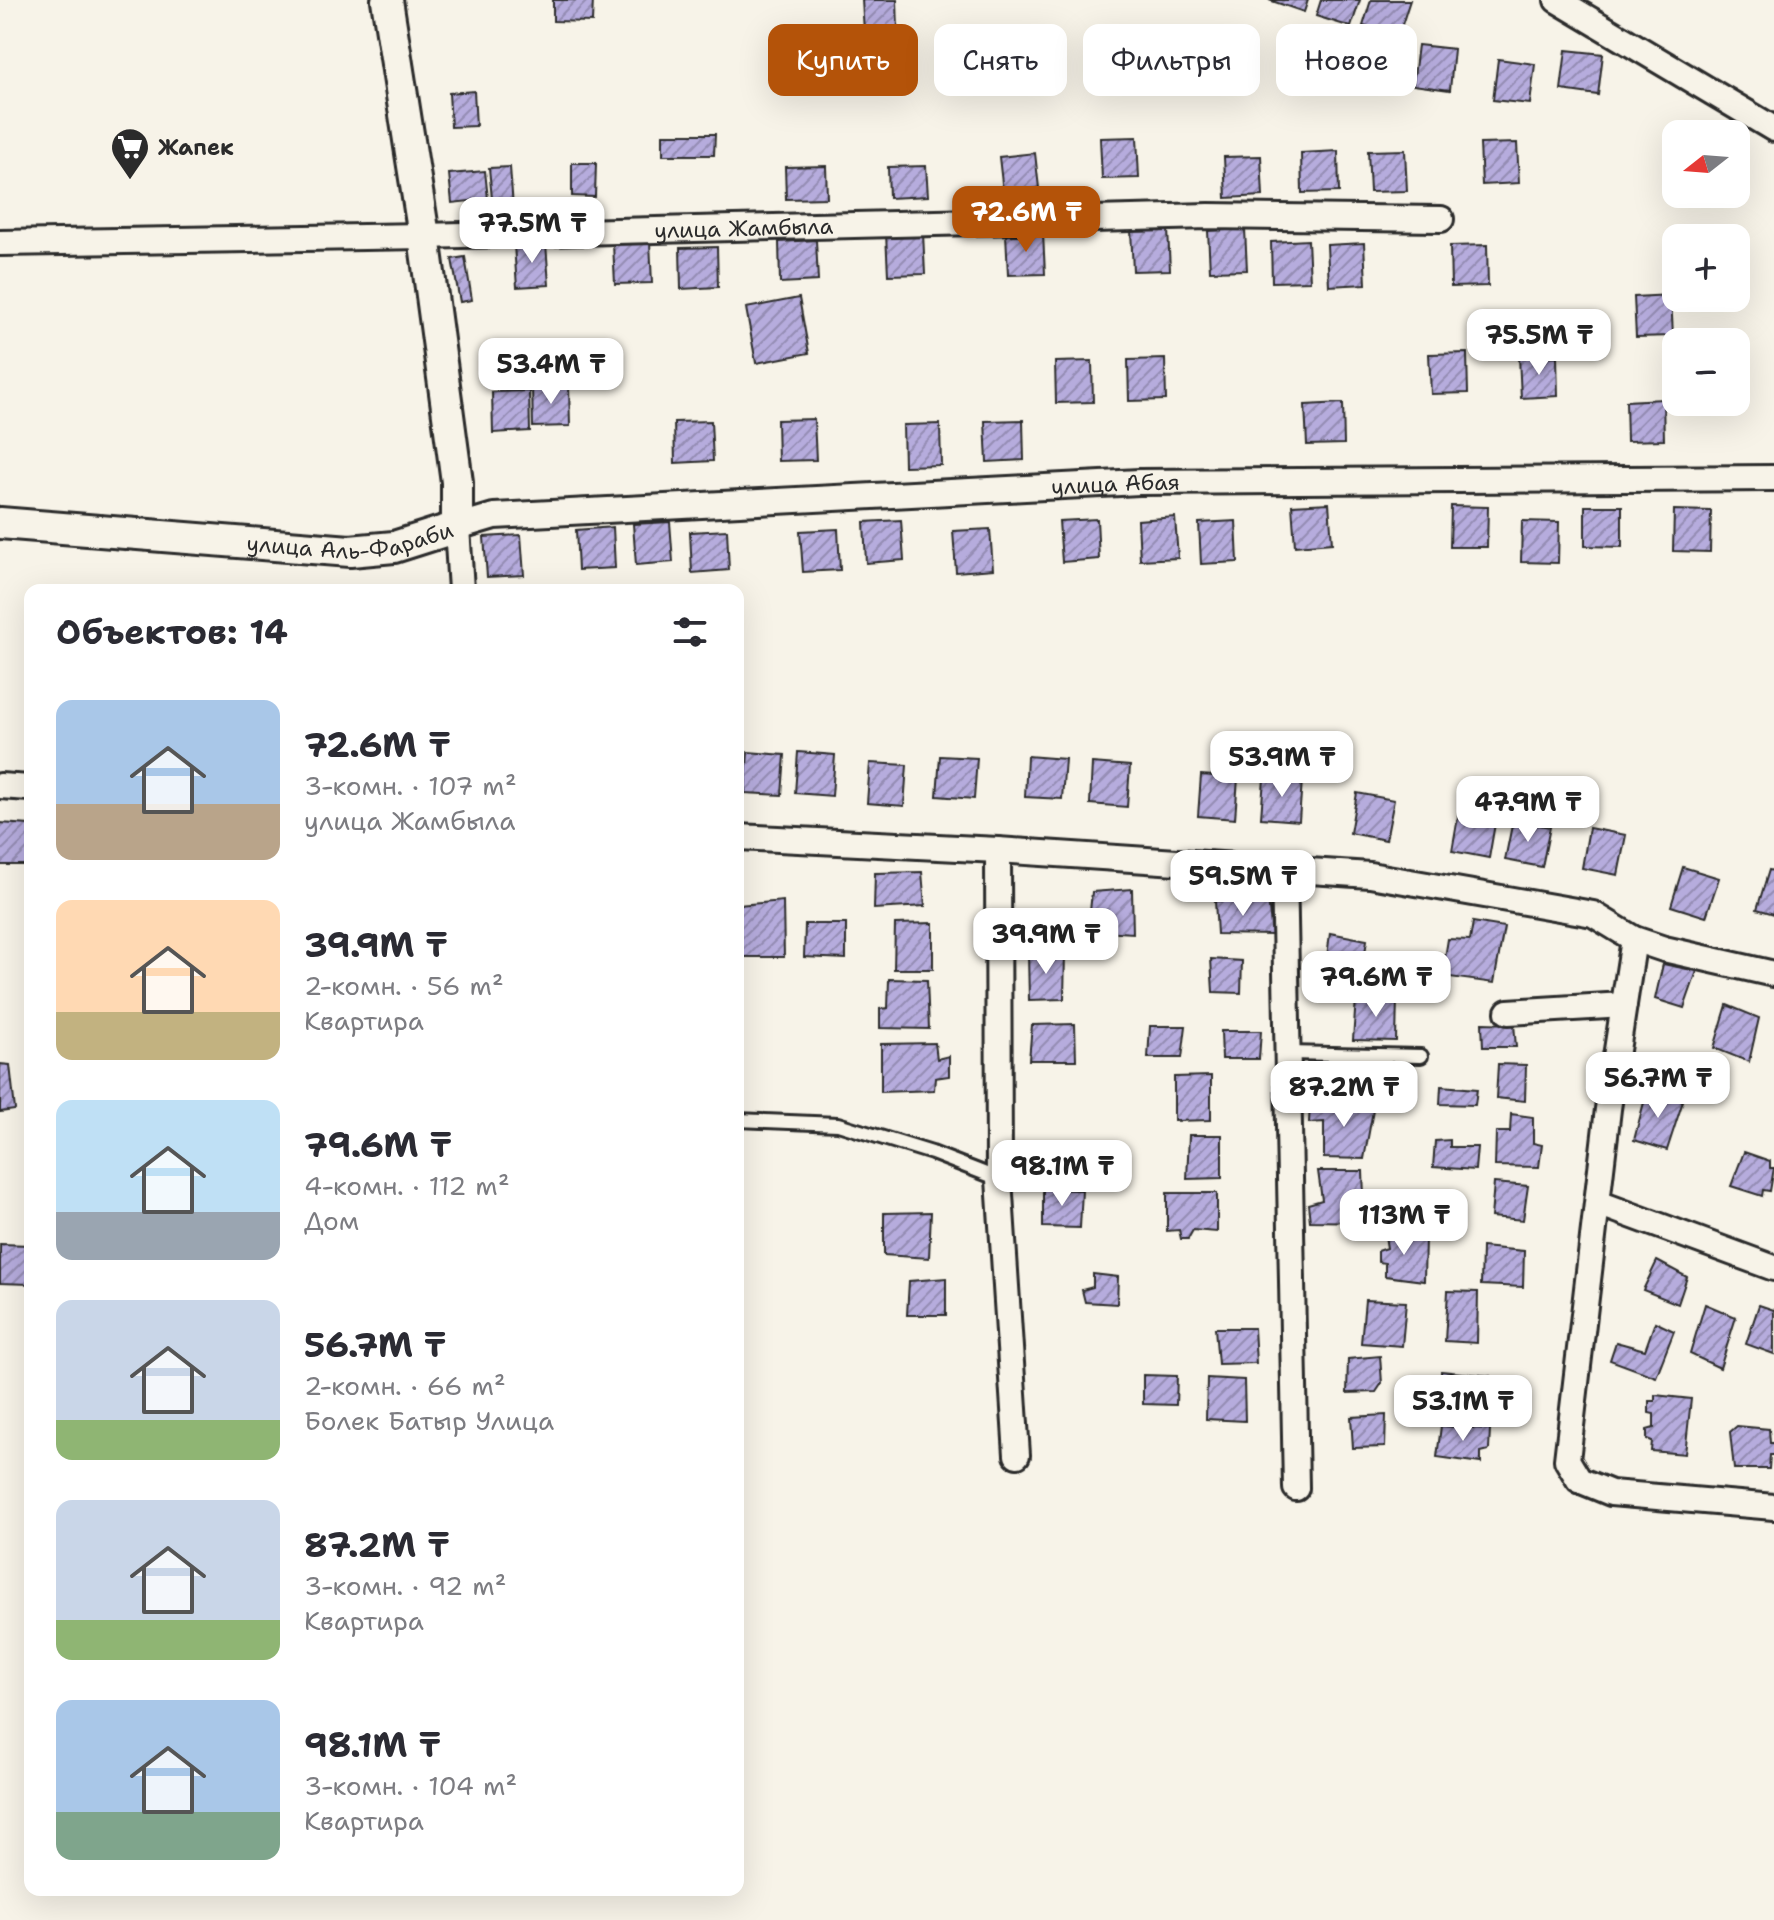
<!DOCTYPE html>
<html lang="ru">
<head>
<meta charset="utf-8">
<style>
	body { margin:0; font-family:"Shantell Sans",sans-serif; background:#f7f7f7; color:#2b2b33; height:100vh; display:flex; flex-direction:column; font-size:30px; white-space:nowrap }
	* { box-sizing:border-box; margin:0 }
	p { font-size:26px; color:#7c7c81 }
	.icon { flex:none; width:44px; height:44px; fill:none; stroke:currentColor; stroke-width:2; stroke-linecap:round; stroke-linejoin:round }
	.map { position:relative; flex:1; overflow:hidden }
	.sheet { position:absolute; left:24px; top:584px; width:720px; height:1312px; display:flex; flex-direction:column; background:#fff; border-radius:16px; box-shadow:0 8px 32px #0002 }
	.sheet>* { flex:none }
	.banner { position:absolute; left:768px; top:24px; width:760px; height:72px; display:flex; gap:16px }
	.needle { width:52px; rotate:253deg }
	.controls { position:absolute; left:1662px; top:120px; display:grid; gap:16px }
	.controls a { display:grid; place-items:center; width:88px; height:88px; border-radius:16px; background:#fff; box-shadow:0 8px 32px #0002; font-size:40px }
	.price { position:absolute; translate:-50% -68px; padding:0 18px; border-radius:16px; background:#fff; color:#222; font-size:26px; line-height:52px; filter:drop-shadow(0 2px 4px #0008) }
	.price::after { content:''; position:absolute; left:50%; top:48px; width:24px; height:18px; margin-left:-12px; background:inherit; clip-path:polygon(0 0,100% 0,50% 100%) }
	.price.current { background:#b45309; color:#fff }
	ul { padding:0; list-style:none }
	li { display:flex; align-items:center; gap:24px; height:200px; padding:0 32px }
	li span { display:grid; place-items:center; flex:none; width:224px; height:160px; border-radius:16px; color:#555 }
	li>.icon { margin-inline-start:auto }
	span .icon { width:96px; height:96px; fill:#fffc; stroke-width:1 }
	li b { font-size:34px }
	h2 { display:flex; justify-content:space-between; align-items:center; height:96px; padding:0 32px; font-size:34px }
	.tag { padding:0 28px; border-radius:16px; background:#fff; box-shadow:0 8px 32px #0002; font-size:28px; line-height:72px }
	.tag.current { background:#b45309; color:#fff }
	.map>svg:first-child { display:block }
	.building { fill:url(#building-hatch); stroke:#2b2b2b; stroke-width:2 }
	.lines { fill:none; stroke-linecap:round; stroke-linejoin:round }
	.service-casing { stroke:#2b2b2b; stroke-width:18 }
	.minor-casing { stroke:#2b2b2b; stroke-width:30 }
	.tertiary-casing { stroke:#2b2b2b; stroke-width:36 }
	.service { stroke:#f7f3e8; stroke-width:12 }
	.minor { stroke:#f7f3e8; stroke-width:24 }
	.tertiary { stroke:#f7f3e8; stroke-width:30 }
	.labels { text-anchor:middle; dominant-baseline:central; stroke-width:8; stroke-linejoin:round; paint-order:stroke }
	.poi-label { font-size:22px; font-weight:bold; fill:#2b2b2b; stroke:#f7f3e8; text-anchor:start }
	.street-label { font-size:22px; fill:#2b2b2b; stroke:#f7f3e8 }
</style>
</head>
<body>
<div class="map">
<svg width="1774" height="1920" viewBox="0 0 1774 1920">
	<defs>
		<pattern id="building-hatch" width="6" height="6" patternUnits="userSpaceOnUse" patternTransform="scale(2)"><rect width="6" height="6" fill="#b6acdd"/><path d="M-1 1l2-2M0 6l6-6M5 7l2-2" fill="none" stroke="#948cb3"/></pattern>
	</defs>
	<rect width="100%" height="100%" fill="#f7f3e8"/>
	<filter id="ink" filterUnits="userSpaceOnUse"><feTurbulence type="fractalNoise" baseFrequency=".0125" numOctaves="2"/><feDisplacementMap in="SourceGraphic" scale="16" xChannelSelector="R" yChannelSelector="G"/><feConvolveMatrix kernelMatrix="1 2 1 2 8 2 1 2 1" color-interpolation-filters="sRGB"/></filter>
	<g filter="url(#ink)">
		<g class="building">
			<path d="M 553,0 L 593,0 L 592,22 L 553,21 Z"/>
			<path d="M 862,0 L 897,0 L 898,30 L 864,31 Z"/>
			<path d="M 1269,0 L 1308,0 L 1304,12 Z"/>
			<path d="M 1321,0 L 1360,0 L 1351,27 L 1316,16 Z"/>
			<path d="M 1371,0 L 1410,0 L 1398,37 L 1363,26 Z"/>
			<path d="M 1418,45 L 1454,49 L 1450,90 L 1413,85 Z"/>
			<path d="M 1566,50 L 1603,54 L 1598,95 L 1561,90 Z"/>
			<path d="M 1498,59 L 1535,64 L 1530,104 L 1493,100 Z"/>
			<path d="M 474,91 L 476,126 L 451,127 L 449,93 Z"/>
			<path d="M 663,134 L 715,134 L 714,155 L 663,155 Z"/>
			<path d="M 1137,137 L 1139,178 L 1102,179 L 1100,138 Z"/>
			<path d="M 1517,143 L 1519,183 L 1482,185 L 1480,144 Z"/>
			<path d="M 1405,150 L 1407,191 L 1370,192 L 1368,151 Z"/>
			<path d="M 1338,151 L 1339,192 L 1302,193 L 1301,153 Z"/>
			<path d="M 1035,153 L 1039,188 L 1003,192 L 999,157 Z"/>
			<path d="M 1261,156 L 1263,196 L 1226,198 L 1224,157 Z"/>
			<path d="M 572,163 L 596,163 L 595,197 L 572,196 Z"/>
			<path d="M 826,166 L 827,198 L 786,199 L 785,167 Z"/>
			<path d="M 926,166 L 928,196 L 889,198 L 888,167 Z"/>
			<path d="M 510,167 L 513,207 L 493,209 L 489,168 Z"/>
			<path d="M 485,171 L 488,199 L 452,203 L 449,174 Z"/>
			<path d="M 1168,229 L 1170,270 L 1133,271 L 1131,230 Z"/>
			<path d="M 1245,229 L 1247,270 L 1210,271 L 1208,231 Z"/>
			<path d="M 923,233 L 925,274 L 888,275 L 886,234 Z"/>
			<path d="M 1043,233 L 1045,274 L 1008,275 L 1006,234 Z"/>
			<path d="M 816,240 L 818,281 L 780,283 L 779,242 Z"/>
			<path d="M 1308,240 L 1310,281 L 1272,282 L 1271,242 Z"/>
			<path d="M 650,242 L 652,283 L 615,284 L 613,244 Z"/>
			<path d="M 546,243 L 549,285 L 517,287 L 514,245 Z"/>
			<path d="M 1364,243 L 1366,284 L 1329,286 L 1327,245 Z"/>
			<path d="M 1487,245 L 1488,286 L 1451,287 L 1450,246 Z"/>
			<path d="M 717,247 L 718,287 L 681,289 L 680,248 Z"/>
			<path d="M 465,257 L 472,300 L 460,302 L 452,259 Z"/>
			<path d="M 1671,295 L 1673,336 L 1636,337 L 1634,297 Z"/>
			<path d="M 799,298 L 809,353 L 756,363 L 746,308 Z"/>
			<path d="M 1467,353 L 1468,393 L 1431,394 L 1429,354 Z"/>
			<path d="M 1557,356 L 1558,396 L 1521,398 L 1519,357 Z"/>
			<path d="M 1165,359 L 1166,400 L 1129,401 L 1128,360 Z"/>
			<path d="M 1092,361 L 1093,402 L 1056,403 L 1055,362 Z"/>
			<path d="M 569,385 L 570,426 L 533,427 L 532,386 Z"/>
			<path d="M 529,391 L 530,431 L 493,433 L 492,392 Z"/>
			<path d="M 1663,399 L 1664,440 L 1627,441 L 1626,401 Z"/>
			<path d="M 1343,403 L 1344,444 L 1307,445 L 1305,405 Z"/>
			<path d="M 814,419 L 816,460 L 778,461 L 777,420 Z"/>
			<path d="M 1023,420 L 1024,460 L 987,462 L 985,421 Z"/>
			<path d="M 711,421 L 713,461 L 675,463 L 674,422 Z"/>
			<path d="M 940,424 L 941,465 L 904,466 L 903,425 Z"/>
			<path d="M 1329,503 L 1332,543 L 1295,546 L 1292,505 Z"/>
			<path d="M 1451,506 L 1488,507 L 1487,547 L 1450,547 Z"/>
			<path d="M 1585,506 L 1622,506 L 1622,547 L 1585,546 Z"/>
			<path d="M 1674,510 L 1711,511 L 1710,552 L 1673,551 Z"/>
			<path d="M 1175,517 L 1178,558 L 1140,560 L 1138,520 Z"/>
			<path d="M 1097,519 L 1099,559 L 1062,562 L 1059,521 Z"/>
			<path d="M 901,520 L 904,560 L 866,563 L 864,522 Z"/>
			<path d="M 1236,521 L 1238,562 L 1201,564 L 1199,523 Z"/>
			<path d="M 1522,521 L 1559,522 L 1558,563 L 1521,562 Z"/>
			<path d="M 670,522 L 673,562 L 636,565 L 633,524 Z"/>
			<path d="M 613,527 L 615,568 L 578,570 L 576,530 Z"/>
			<path d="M 838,529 L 840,570 L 803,572 L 800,531 Z"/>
			<path d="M 990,529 L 993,569 L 956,572 L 953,531 Z"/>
			<path d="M 727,530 L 729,570 L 692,573 L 690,532 Z"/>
			<path d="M 521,535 L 524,575 L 487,577 L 484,537 Z"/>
			<path d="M 748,752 L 785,755 L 782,795 L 745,793 Z"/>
			<path d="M 798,752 L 835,755 L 832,796 L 795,793 Z"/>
			<path d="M 940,756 L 977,758 L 974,799 L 937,796 Z"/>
			<path d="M 1027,756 L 1065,759 L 1062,799 L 1025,797 Z"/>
			<path d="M 870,763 L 907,765 L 904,806 L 867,803 Z"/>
			<path d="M 1092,763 L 1130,766 L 1127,807 L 1090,804 Z"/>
			<path d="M 1201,775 L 1238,778 L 1235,819 L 1198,816 Z"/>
			<path d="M 1264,778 L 1302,780 L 1299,821 L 1261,818 Z"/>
			<path d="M 1357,793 L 1394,800 L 1386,840 L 1350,833 Z"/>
			<path d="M 1459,811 L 1496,818 L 1489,858 L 1452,851 Z"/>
			<path d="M 1513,820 L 1550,827 L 1542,867 L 1505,860 Z"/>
			<path d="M 0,823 L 30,825 L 30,865 L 0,865 Z"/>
			<path d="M 1589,828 L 1626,835 L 1618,875 L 1582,868 Z"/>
			<path d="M 1683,867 L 1719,878 L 1706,917 L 1671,906 Z"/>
			<path d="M 1769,870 L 1774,871 L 1774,914 L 1757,909 Z"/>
			<path d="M 922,872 L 925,906 L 874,909 L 875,873 Z"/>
			<path d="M 1132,889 L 1133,933 L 1088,930 L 1092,892 Z"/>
			<path d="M 1268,900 L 1272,935 L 1217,934 L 1215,901 Z"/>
			<path d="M 783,901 L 784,957 L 738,957 L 738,905 Z"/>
			<path d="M 1473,922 L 1504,927 L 1494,983 L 1442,976 L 1448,939 L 1470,940 Z"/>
			<path d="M 933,923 L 933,969 L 894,969 L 895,924 Z"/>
			<path d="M 805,924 L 846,924 L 846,959 L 804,957 Z"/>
			<path d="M 1330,933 L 1367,940 L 1361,980 L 1325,973 Z"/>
			<path d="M 1065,953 L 1064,999 L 1029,1000 L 1028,954 Z"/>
			<path d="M 1211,959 L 1242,961 L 1241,993 L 1213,992 Z"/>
			<path d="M 1663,964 L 1697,971 L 1684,1008 L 1655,999 Z"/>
			<path d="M 889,979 L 927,980 L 929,1029 L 880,1028 L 880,1009 L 888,1008 Z"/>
			<path d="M 1397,997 L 1396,1041 L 1353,1040 L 1356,998 Z"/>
			<path d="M 1727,1005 L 1759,1018 L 1749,1062 L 1714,1048 Z"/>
			<path d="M 1482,1023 L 1514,1024 L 1516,1047 L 1483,1047 Z"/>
			<path d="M 1075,1024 L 1076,1060 L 1029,1060 L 1032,1025 Z"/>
			<path d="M 1150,1026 L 1186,1026 L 1182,1058 L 1148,1058 Z"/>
			<path d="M 1221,1031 L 1261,1031 L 1259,1059 L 1222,1059 Z"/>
			<path d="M 935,1043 L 937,1059 L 949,1056 L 949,1076 L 935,1078 L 934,1090 L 881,1092 L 881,1044 Z"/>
			<path d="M 1364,1061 L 1403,1063 L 1401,1101 L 1352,1098 L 1353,1080 L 1364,1079 Z"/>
			<path d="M 0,1064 L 10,1065 L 15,1110 L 0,1112 Z"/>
			<path d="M 1498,1064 L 1526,1065 L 1525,1101 L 1496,1098 Z"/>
			<path d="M 1211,1076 L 1211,1120 L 1174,1121 L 1174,1077 Z"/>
			<path d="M 1441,1086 L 1477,1089 L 1475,1105 L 1440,1104 Z"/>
			<path d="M 1647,1091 L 1683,1101 L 1667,1150 L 1634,1140 Z"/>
			<path d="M 1310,1103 L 1374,1105 L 1364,1159 L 1324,1158 L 1324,1122 L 1309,1123 Z"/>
			<path d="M 1511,1114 L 1533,1117 L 1533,1143 L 1542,1145 L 1539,1167 L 1495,1166 L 1496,1132 L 1510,1132 Z"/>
			<path d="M 1189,1135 L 1222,1135 L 1222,1178 L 1187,1179 Z"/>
			<path d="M 1450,1140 L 1450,1147 L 1477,1147 L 1475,1170 L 1433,1167 L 1435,1141 Z"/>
			<path d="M 1744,1152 L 1770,1161 L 1770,1168 L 1774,1168 L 1770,1191 L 1763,1190 L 1762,1196 L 1731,1186 Z"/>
			<path d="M 1318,1171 L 1363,1171 L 1365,1222 L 1310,1221 L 1308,1204 L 1322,1200 Z"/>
			<path d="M 1494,1183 L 1528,1186 L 1523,1220 L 1491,1217 Z"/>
			<path d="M 1043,1189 L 1082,1190 L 1080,1228 L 1043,1227 Z"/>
			<path d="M 1167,1193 L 1217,1193 L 1217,1232 L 1193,1230 L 1188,1239 L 1181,1239 L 1179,1230 L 1167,1231 Z"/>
			<path d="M 931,1212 L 929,1258 L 884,1255 L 884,1213 Z"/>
			<path d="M 1385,1236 L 1425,1237 L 1424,1281 L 1385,1276 L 1385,1263 L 1378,1262 L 1378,1251 L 1387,1248 Z"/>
			<path d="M 0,1244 L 30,1245 L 30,1284 L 0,1283 Z"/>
			<path d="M 1482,1247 L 1524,1251 L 1523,1287 L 1481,1285 Z"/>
			<path d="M 1657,1261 L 1687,1277 L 1678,1304 L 1643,1290 Z"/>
			<path d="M 1093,1274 L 1118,1277 L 1117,1304 L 1085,1302 L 1082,1290 L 1093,1287 Z"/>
			<path d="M 946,1278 L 946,1315 L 907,1315 L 909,1281 Z"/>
			<path d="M 1448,1291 L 1478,1292 L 1477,1343 L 1445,1341 Z"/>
			<path d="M 1365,1300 L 1406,1302 L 1402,1346 L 1361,1343 Z"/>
			<path d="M 1705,1304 L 1736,1317 L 1720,1368 L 1690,1354 Z"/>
			<path d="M 1759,1305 L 1774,1310 L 1774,1354 L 1746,1344 Z"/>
			<path d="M 1655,1322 L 1674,1331 L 1656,1377 L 1610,1360 L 1616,1342 L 1645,1350 Z"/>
			<path d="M 1215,1328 L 1254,1328 L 1256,1363 L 1218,1364 Z"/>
			<path d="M 1380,1356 L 1382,1383 L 1376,1392 L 1347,1393 L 1348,1359 Z"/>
			<path d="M 1441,1371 L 1490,1376 L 1485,1409 L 1441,1406 Z"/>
			<path d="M 1143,1375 L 1177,1376 L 1176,1405 L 1143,1404 Z"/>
			<path d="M 1207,1378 L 1244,1380 L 1245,1421 L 1206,1419 Z"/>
			<path d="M 1655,1395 L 1691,1399 L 1685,1454 L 1651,1451 L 1652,1441 L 1647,1439 L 1647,1430 L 1654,1428 L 1654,1414 L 1649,1413 L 1649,1401 L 1655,1401 Z"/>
			<path d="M 1386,1415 L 1385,1447 L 1353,1448 L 1351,1417 Z"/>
			<path d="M 1441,1426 L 1490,1429 L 1489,1450 L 1481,1452 L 1481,1463 L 1437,1457 Z"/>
			<path d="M 1737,1426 L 1769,1429 L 1770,1443 L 1774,1443 L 1774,1455 L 1770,1455 L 1769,1469 L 1734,1469 L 1730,1432 Z"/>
		</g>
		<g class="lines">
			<g class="service-casing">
				<g id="service">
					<path d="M 1288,1053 L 1421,1056"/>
					<path d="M 738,1120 L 838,1124 L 932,1153 L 999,1179"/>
				</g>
			</g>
			<g class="minor-casing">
				<g id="minor">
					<path d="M 1557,0 L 1774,129"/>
					<path id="s1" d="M 0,243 L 424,236 L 1209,216 L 1441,219"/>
					<path id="s2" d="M 461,590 L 457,527 L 494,516 L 1139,482 L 1774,478"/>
					<path d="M 0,786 L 30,788"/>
					<path d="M 738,837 L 998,850 L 1370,875 L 1593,914 L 1634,939 L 1664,949 L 1774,974"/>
					<path d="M 998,850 L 999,1179 L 1017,1455"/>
					<path d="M 1284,868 L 1296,1488"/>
					<path d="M 1634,939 L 1608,1109 L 1567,1460 L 1579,1480 L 1611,1493 L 1774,1507"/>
					<path d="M 1508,1012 L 1624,1005"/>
					<path d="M 1598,1203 L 1774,1268"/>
				</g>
			</g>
			<g class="tertiary-casing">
				<g id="tertiary">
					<path id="s3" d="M 0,523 L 350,551 L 394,547 L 457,527 L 457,482 L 424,236 L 387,0"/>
				</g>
			</g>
			<use href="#service" class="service"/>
			<use href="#minor" class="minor"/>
			<use href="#tertiary" class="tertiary"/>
		</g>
	</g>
	<defs>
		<g id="supermarket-pin" transform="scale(2)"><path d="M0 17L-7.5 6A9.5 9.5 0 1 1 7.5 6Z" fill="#2b2b2b" stroke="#f7f3e8"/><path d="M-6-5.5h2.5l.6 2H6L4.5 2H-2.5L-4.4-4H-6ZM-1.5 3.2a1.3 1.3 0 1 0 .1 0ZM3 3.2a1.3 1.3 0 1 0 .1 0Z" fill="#fff"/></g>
	</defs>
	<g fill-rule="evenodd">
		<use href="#supermarket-pin" x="130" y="147"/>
	</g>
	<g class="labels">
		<g class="poi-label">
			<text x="158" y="147">Жапек</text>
		</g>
		<g class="street-label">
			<text stroke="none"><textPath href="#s1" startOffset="744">улица Жамбыла</textPath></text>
			<text stroke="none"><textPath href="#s2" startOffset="724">улица Абая</textPath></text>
			<text stroke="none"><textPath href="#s3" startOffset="352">улица Аль-Фараби</textPath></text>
		</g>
	</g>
</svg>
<div class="controls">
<a><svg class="needle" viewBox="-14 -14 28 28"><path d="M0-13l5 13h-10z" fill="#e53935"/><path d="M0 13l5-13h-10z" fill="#7c7c81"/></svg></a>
<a>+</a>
<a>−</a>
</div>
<b class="price current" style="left:1026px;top:254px">72.6M ₸</b>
<b class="price" style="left:532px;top:265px">77.5M ₸</b>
<b class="price" style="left:1539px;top:377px">75.5M ₸</b>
<b class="price" style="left:551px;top:406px">53.4M ₸</b>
<b class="price" style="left:1282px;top:799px">53.9M ₸</b>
<b class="price" style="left:1528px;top:844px">47.9M ₸</b>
<b class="price" style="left:1243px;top:918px">59.5M ₸</b>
<b class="price" style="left:1046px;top:976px">39.9M ₸</b>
<b class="price" style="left:1376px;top:1019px">79.6M ₸</b>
<b class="price" style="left:1658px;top:1120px">56.7M ₸</b>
<b class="price" style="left:1344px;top:1129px">87.2M ₸</b>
<b class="price" style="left:1062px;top:1208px">98.1M ₸</b>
<b class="price" style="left:1404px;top:1257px">113M ₸</b>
<b class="price" style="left:1463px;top:1443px">53.1M ₸</b>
<div class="banner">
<a class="tag current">Купить</a>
<a class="tag">Снять</a>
<a class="tag">Фильтры</a>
<a class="tag">Новое</a>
</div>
<section class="sheet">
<h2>Объектов: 14<svg class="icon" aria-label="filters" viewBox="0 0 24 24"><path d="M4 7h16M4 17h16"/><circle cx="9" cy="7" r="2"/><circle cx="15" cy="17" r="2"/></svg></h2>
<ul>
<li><span style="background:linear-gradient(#a9c7e8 65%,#b9a48a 0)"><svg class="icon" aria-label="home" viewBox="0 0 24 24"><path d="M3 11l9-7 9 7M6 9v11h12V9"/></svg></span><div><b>72.6M ₸</b><p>3-комн. · 107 m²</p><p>улица Жамбыла</p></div></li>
<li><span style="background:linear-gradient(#ffd9b3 70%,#c2b280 0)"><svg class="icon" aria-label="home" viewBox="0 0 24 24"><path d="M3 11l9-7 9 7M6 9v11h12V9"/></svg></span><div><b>39.9M ₸</b><p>2-комн. · 56 m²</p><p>Квартира</p></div></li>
<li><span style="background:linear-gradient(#bfe0f5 70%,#9aa5b1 0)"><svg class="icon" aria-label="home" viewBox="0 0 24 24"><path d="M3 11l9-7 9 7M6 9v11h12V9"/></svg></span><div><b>79.6M ₸</b><p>4-комн. · 112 m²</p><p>Дом</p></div></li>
<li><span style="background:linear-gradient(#c9d6e8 75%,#8fb573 0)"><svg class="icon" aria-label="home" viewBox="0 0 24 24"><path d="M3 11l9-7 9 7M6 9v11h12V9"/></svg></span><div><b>56.7M ₸</b><p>2-комн. · 66 m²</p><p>Болек Батыр Улица</p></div></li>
<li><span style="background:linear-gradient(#c9d6e8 75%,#8fb573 0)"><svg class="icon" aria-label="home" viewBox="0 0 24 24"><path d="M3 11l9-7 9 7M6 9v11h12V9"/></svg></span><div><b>87.2M ₸</b><p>3-комн. · 92 m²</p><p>Квартира</p></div></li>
<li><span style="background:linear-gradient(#a9c7e8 70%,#7fa58c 0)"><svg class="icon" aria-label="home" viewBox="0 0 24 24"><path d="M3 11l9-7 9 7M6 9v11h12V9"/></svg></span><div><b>98.1M ₸</b><p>3-комн. · 104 m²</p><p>Квартира</p></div></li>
</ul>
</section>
</div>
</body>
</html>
